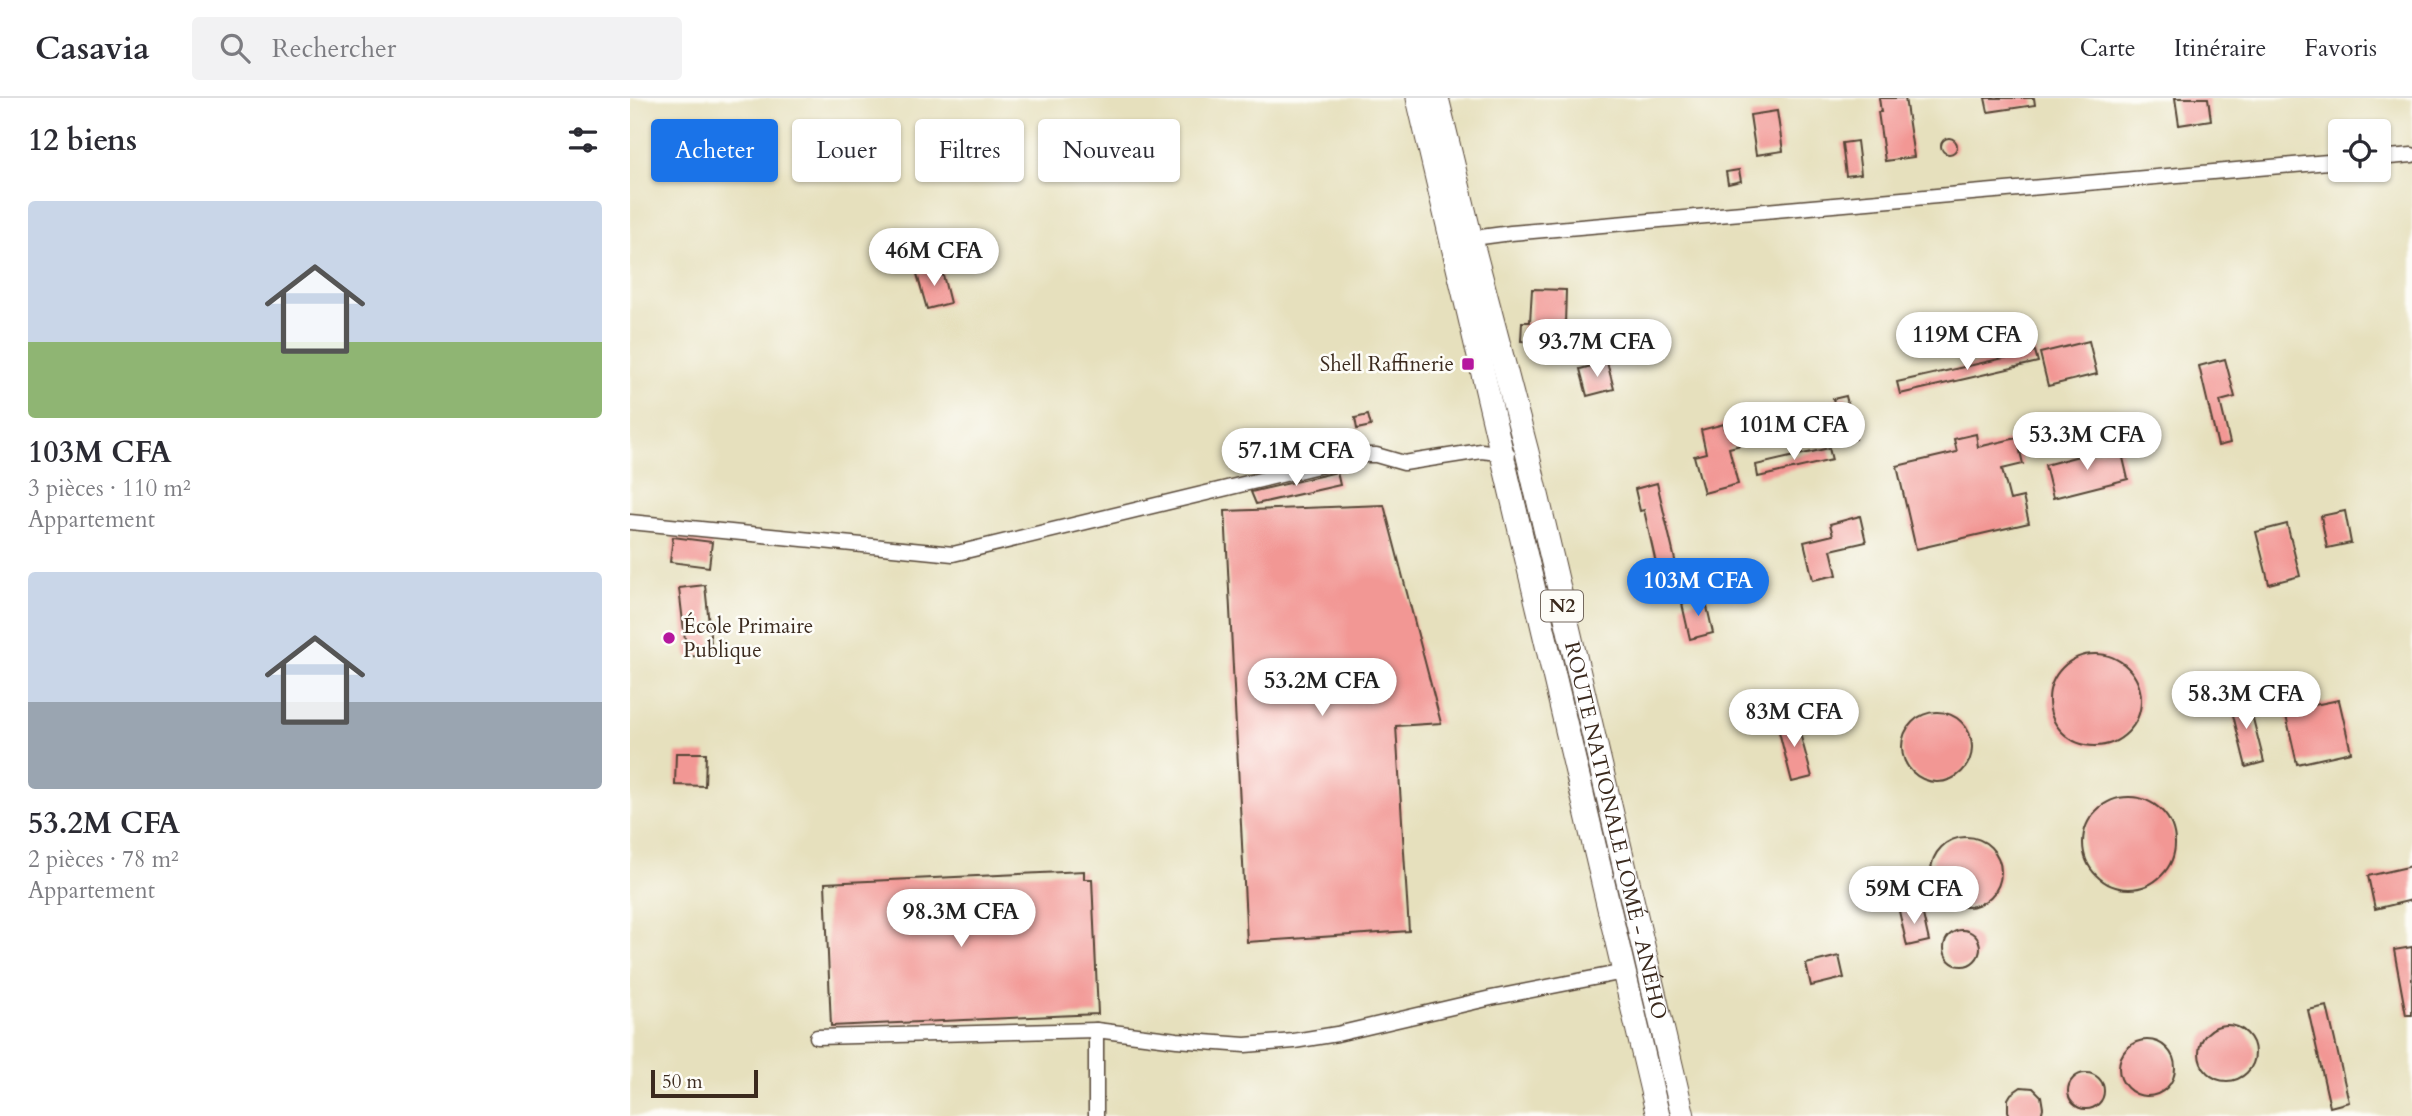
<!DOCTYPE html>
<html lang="fr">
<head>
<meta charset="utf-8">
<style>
	body { margin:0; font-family:Cardo,serif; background:#f2f2f3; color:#2b2b33; height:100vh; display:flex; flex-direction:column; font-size:26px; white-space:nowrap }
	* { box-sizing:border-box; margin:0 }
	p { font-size:23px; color:#7c7c81 }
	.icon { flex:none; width:38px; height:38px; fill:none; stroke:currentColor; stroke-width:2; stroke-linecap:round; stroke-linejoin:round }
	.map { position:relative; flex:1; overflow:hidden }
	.side { display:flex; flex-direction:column; background:#fff; width:630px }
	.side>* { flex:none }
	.hud { position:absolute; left:21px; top:21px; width:665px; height:63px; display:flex; gap:14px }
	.controls { position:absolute; left:1698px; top:21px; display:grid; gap:14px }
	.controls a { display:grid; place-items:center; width:63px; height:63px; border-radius:7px; background:#fff; box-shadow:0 2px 5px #0004; font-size:35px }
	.scale { position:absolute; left:21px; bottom:18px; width:107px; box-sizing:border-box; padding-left:7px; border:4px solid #3b2a1e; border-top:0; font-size:19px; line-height:24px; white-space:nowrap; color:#3b2a1e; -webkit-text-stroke:5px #fdfcf7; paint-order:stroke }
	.price { position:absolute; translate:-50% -60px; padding:0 16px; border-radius:24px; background:#fff; color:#222; font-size:23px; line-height:46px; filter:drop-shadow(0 2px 4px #0008) }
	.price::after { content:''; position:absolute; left:50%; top:42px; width:21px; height:16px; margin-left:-10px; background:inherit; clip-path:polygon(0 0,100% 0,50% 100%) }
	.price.on { background:#1a73e8; color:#fff }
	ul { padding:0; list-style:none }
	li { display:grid; align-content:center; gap:14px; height:371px; padding:0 28px }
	li span { display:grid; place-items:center; height:217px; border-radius:7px; color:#555 }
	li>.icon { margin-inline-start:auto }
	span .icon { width:126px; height:126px; fill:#fffc; stroke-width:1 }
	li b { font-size:30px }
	h2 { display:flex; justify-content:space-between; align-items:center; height:84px; padding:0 28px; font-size:30px }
	.pill { padding:0 24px; border-radius:7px; background:#fff; box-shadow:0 2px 5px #0004; font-size:24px; line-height:63px }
	.pill.on { background:#1a73e8; color:#fff }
	header { display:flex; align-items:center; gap:42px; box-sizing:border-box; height:98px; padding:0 35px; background:#fff; border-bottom:2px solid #e1e1e2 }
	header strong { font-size:33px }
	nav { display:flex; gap:38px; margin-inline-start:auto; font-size:24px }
	.search { width:490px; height:63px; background:#f2f2f3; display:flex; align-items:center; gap:18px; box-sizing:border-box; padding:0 24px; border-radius:7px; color:#7c7c81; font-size:26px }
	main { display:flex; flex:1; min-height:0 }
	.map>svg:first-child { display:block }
	.building { fill:#f29794 }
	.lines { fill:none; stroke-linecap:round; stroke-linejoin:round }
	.minor-casing { stroke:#554536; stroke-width:17 }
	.trunk-casing { stroke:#554536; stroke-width:25 }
	.minor { stroke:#fff; stroke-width:14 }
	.trunk { stroke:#fff; stroke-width:23 }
	.poi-dot { fill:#b5179e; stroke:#fdfcf7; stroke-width:2.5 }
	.labels { text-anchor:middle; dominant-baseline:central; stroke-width:5; stroke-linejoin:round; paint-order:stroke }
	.shield { fill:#fdfcf7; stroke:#75695f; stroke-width:2 }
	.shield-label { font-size:19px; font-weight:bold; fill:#3b2a1e }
	.poi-label { font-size:21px; fill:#3b2a1e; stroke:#fdfcf7; text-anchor:end }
	.street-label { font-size:21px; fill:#3b2a1e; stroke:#fdfcf7 }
</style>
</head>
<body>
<header>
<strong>Casavia</strong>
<div class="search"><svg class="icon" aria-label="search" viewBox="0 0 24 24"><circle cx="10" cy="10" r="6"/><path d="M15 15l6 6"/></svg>Rechercher</div>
<nav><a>Carte</a><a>Itinéraire</a><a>Favoris</a></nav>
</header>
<main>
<section class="side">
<h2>12 biens<svg class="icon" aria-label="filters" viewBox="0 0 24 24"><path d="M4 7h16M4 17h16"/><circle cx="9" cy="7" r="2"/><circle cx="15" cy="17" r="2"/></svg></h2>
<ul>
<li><span style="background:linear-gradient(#c9d6e8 65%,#8fb573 0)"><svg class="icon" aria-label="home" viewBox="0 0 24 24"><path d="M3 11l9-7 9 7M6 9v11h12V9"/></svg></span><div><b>103M CFA</b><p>3 pièces · 110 m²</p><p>Appartement</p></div></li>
<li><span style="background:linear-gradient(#c9d6e8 60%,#9aa5b1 0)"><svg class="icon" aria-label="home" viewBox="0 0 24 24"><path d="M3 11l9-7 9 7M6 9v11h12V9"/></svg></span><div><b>53.2M CFA</b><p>2 pièces · 78 m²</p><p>Appartement</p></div></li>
</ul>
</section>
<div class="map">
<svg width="1782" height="1018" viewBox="0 0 1782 1018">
	<rect width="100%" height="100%" fill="#fdfcf7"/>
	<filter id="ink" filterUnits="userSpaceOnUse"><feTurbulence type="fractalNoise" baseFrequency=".0143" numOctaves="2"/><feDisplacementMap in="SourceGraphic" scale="14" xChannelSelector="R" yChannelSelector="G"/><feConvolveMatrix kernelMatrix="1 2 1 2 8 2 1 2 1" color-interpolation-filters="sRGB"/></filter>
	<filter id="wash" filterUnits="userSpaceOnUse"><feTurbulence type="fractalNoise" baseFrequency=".00686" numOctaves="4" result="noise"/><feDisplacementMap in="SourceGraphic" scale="28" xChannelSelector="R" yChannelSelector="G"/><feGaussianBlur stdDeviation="1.57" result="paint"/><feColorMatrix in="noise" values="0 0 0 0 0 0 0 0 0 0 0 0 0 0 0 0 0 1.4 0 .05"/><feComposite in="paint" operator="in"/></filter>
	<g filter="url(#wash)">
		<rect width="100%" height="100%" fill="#e6e0bd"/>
		<g id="blocks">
			<g class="building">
				<path d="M 1249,0 L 1275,0 L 1284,59 L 1255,63 L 1248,14 L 1251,14 Z"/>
				<path d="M 1355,0 L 1404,0 L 1405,7 L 1358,14 Z"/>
				<path d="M 1545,0 L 1578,0 L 1581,22 L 1549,27 Z"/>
				<path d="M 1147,13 L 1153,53 L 1126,57 L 1120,17 Z"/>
				<circle cx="1319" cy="48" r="8"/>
				<path d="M 1227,43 L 1231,76 L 1216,78 L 1212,45 Z"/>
				<path d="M 1109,72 L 1111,83 L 1098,86 L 1096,74 Z"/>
				<path d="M 311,169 L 320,205 L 297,211 L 287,176 Z"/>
				<path d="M 902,191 L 936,192 L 935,226 L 939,226 L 938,245 L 891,243 L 892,224 L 900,224 Z"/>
				<path d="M 1459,243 L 1467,276 L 1418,288 L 1410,255 Z"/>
				<path d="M 1405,253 L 1408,264 L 1270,296 L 1267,284 Z"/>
				<path d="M 1595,261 L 1605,299 L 1590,303 L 1600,345 L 1588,348 L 1569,268 Z"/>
				<path d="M 977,264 L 984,291 L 957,298 L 950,271 Z"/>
				<path d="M 1216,298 L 1226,341 L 1213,344 L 1208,322 L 1099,350 L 1108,386 L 1074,395 L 1064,358 L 1076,355 L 1071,332 L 1094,326 L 1095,333 L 1204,306 L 1203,301 Z"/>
				<path d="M 738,317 L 741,328 L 727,331 L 725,320 Z"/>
				<path d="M 1346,336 L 1348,349 L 1387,340 L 1393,366 L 1372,371 L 1380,402 L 1393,399 L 1399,425 L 1286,451 L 1267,368 L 1327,354 L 1324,341 Z"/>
				<path d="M 1490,347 L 1498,381 L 1423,400 L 1415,367 Z"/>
				<path d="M 1199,350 L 1202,362 L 1128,379 L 1126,367 Z"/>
				<path d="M 707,374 L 710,387 L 626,406 L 621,394 Z"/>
				<path d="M 1027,385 L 1049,479 L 1030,483 L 1014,412 L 1010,413 L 1005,391 Z"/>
				<path d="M 754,407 L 811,625 L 766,628 L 779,833 L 617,844 L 595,413 Z"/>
				<path d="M 1715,413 L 1721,445 L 1697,450 L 1691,418 Z"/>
				<path d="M 1230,418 L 1236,444 L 1201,452 L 1207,477 L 1183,482 L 1174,444 L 1203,437 L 1200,426 Z"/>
				<path d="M 1657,426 L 1670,478 L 1639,486 L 1626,434 Z"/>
				<path d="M 43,439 L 82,444 L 79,469 L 40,464 Z"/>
				<path d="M 75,487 L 82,556 L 57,559 L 49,490 Z"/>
				<path d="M 1075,500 L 1083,535 L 1060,541 L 1052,506 Z"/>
				<circle cx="1465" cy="602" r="46"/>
				<path d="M 1617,597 L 1634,664 L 1616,669 L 1599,601 Z"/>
				<path d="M 1709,602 L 1721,654 L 1667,666 L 1655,613 Z"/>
				<circle cx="1307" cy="649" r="35"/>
				<path d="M 1165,617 L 1182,679 L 1162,684 L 1146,622 Z"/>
				<path d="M 46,655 L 76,655 L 75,688 L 45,687 Z"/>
				<circle cx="1499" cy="745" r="46"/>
				<circle cx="1336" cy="774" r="35"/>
				<path d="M 1782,768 L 1782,802 L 1745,811 L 1738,778 Z"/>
				<path d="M 454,773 L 454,781 L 462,781 L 468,916 L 201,928 L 195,785 Z"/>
				<path d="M 1291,808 L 1299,843 L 1277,848 L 1269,813 Z"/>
				<circle cx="1332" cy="850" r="18"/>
				<path d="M 1782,849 L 1782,917 L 1776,917 L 1764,852 Z"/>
				<path d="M 1209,858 L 1214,880 L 1181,888 L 1176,866 Z"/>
				<path d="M 1697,908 L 1719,1004 L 1700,1009 L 1678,912 Z"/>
				<circle cx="1597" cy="955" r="28"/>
				<circle cx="1517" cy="970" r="28"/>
				<circle cx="1456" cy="993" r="18"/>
				<path d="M 1391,989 L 1403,990 L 1411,998 L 1413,1010 L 1411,1018 L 1380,1018 L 1378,1013 L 1378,1001 L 1381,996 Z"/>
			</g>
		</g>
	</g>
	<g filter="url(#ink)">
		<use href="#blocks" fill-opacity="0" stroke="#554536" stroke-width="2"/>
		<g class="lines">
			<g class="minor-casing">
				<g id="minor">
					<path d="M 1748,60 L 1782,57"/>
					<path d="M 836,141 L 881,135 L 1710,63"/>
					<path d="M 0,424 L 323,456 L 734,357 L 746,357 L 774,365 L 851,353 L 878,356"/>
					<path d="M 466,932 L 466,1018"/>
					<path d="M 187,939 L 466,932 L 547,942 L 615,947 L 664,943 L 707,936 L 861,900 L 994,874"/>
				</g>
			</g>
			<g class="trunk-casing">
				<g id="trunk">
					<path d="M 788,0 L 1028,1018"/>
					<path id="s1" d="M 807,0 L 841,141 L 897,354 L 1053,1018"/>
				</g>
			</g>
			<use href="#minor" class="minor"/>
			<use href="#trunk" class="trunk"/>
		</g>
	</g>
	<g class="poi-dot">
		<rect x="831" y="259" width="14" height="14" rx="3.5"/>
		<circle cx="39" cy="540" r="7"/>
	</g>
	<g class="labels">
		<rect class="shield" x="911" y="492.5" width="42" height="31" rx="5"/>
		<g class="shield-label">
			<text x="932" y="508">N2</text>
		</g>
		<g class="poi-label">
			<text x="824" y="266">Shell Raffinerie</text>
			<text x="53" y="528" text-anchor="start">École Primaire<tspan x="53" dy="24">Publique</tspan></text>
		</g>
		<g class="street-label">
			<text stroke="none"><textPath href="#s1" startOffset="754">ROUTE NATIONALE LOMÉ - ANÉHO</textPath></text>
		</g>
	</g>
</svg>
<div class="controls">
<a><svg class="icon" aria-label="locate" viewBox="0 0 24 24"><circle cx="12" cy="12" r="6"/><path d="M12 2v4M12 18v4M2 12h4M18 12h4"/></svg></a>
</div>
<div class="scale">50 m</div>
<b class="price" style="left:304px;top:190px">46M CFA</b>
<b class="price" style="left:1337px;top:274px">119M CFA</b>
<b class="price" style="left:967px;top:281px">93.7M CFA</b>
<b class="price" style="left:1164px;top:364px">101M CFA</b>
<b class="price" style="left:1457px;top:374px">53.3M CFA</b>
<b class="price" style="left:666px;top:390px">57.1M CFA</b>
<b class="price on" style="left:1068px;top:520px">103M CFA</b>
<b class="price" style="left:692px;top:620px">53.2M CFA</b>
<b class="price" style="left:1616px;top:633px">58.3M CFA</b>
<b class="price" style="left:1164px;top:651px">83M CFA</b>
<b class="price" style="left:1284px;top:828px">59M CFA</b>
<b class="price" style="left:331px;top:851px">98.3M CFA</b>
<div class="hud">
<a class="pill on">Acheter</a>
<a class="pill">Louer</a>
<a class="pill">Filtres</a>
<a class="pill">Nouveau</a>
</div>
</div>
</main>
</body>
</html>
